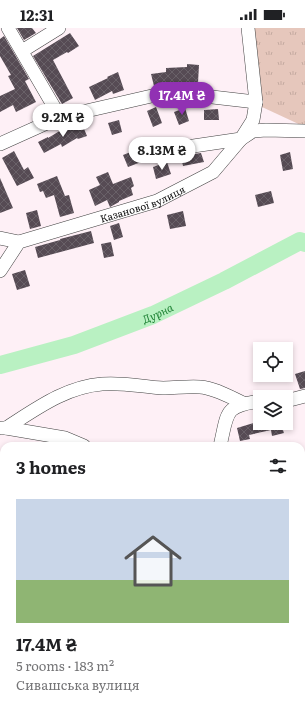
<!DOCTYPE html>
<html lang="en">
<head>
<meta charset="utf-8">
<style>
	body { margin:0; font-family:Literata,serif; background:#f2f2f2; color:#202124; height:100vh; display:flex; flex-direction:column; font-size:15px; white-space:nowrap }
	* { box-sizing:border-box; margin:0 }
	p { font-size:13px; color:#757577 }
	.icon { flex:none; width:22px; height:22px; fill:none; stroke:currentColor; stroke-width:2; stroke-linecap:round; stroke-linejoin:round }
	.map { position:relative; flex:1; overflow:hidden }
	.panel { position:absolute; left:0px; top:414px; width:305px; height:268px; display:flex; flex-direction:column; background:#fff; border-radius:12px 12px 0 0; box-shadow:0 2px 6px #0003 }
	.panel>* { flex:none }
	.tools { position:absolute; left:253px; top:314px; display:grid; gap:8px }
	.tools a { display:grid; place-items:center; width:40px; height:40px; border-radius:0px; background:#fff; box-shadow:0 2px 6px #0003; font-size:20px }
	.price { position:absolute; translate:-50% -34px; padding:0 9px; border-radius:14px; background:#fff; color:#222; font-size:13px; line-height:26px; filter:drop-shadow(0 1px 2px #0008) }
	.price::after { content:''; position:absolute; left:50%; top:24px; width:12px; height:9px; margin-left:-6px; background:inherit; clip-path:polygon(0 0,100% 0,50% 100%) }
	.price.on { background:#9131b3; color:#fff }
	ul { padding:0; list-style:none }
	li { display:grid; align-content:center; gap:8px; height:212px; padding:0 16px }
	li+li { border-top:1px solid #e0e0e0 }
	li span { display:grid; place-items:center; height:124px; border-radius:0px; color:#555 }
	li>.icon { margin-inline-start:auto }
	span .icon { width:72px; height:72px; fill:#fffc; stroke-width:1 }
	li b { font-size:17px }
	h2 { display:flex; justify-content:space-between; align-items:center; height:48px; padding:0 16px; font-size:17px }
	.status { display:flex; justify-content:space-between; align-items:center; height:28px; padding:0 20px; background:#fff; direction:ltr }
	.status svg { height:11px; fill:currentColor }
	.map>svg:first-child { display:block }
	.grass { fill:url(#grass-tufts) }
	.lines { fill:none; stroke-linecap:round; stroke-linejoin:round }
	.river { stroke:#b9f1c2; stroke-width:18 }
	.building { fill:url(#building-cross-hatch) }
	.minor-casing { stroke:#414141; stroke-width:14 }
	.minor { stroke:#fff; stroke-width:13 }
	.labels { text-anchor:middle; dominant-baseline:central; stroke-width:4; stroke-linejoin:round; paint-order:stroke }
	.street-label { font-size:10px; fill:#0e0e0e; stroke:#fff }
	.water-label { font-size:11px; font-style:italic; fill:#1f8235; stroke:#fff }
</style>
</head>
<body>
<div class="status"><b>12:31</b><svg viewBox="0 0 49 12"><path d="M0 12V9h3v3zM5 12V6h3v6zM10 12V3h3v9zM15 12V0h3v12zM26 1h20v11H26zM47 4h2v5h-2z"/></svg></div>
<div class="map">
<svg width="305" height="682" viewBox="0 0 305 682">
	<defs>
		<pattern id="grass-tufts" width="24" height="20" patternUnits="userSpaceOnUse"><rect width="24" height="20" fill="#e6c7bc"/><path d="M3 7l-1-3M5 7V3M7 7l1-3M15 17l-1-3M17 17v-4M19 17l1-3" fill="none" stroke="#c4aaa0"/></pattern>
		<pattern id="building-cross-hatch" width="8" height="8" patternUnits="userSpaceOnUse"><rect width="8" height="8" fill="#564b54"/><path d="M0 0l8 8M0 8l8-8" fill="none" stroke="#696168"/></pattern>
	</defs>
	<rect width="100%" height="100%" fill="#fef0f6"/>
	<path class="grass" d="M 253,0 L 305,0 L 305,99 L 262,79 Z"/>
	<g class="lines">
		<path class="river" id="s1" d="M 0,337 L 74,317 L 153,287 L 224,253 L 300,213 L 305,215"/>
	</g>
	<g class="building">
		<path d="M 17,0 L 32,0 L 36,5 L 24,12 Z"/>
		<path d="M 70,5 L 79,18 L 68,25 L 67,24 L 53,32 L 73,70 L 62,76 L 33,28 Z"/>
		<path d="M 4,8 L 29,51 L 25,53 L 36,74 L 16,84 L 13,77 L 0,84 L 0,68 L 15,61 L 8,48 L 11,47 L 0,28 L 0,11 Z"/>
		<path d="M 187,36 L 199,37 L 198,55 L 168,56 L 154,58 L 151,46 L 166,44 L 166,40 L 187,39 Z"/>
		<path d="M 118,44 L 124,62 L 113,66 L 112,63 L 95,72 L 89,59 L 108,50 L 107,49 Z"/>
		<path d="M 156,79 L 162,95 L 153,99 L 147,83 Z"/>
		<path d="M 185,80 L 189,93 L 179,97 L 174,84 Z"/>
		<path d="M 218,81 L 219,92 L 204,92 L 204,82 Z"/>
		<path d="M 119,92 L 122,104 L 112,107 L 108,95 Z"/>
		<path d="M 82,96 L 87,108 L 78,111 L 77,110 L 62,119 L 61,116 L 44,125 L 38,114 L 48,109 L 48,110 L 63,101 L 64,103 Z"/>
		<path d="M 136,122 L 141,134 L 128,139 L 123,127 Z"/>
		<path d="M 14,123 L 24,142 L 28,139 L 34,150 L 17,158 L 2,130 Z"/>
		<path d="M 290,124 L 293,141 L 283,143 L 280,127 Z"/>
		<path d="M 201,125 L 204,134 L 183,138 L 181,128 Z"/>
		<path d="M 167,134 L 171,146 L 156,151 L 153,139 Z"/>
		<path d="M 108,144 L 113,156 L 131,149 L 134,158 L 131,160 L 133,167 L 119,173 L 119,174 L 110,179 L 107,172 L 95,178 L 89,162 L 100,157 L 96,149 Z"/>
		<path d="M 57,148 L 65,168 L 69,167 L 74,185 L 60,189 L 54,167 L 46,170 L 43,163 L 40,164 L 37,156 Z"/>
		<path d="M 0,150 L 13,180 L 0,185 Z"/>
		<path d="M 271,163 L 274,175 L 258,179 L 255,167 Z"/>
		<path d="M 37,182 L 41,198 L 30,201 L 26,185 Z"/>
		<path d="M 183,183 L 186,198 L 170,201 L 167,187 Z"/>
		<path d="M 119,195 L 123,209 L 114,212 L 110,198 Z"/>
		<path d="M 91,203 L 94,215 L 38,230 L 35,219 L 60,212 L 60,211 Z"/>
		<path d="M 111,214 L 114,228 L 104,230 L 101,216 Z"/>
		<path d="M 25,242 L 30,258 L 17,262 L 12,246 Z"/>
		<path d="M 305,343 L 305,360 L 300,361 L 295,346 Z"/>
		<path d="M 260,393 L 260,395 L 286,395 L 286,398 L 282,399 L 284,405 L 272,408 L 271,402 L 249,407 L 250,411 L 240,413 L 237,400 Z"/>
	</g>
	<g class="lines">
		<g class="minor-casing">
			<g id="minor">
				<path d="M 8,0 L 60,89"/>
				<path d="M 22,23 L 59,0"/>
				<path d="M 0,116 L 60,89 L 169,64 L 256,74"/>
				<path d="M 173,121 L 241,111 L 253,92 L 256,74 L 248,0"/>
				<path d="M 0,210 L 19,214"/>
				<path id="s2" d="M 0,243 L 19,214 L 157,173 L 213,144 L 241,111 L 253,103 L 266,102 L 305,103"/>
				<path d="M 286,373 L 305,368"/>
				<path d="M 2,400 L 6,400 L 65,410 L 84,418"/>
				<path d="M 6,400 C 36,381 65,359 102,356 C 123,354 143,359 163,360 C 176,360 188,358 200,359 C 215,360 230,369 243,375"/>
				<path d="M 220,418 C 228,385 223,378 260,373"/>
				<path d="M 301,478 L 305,477"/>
				<path d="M 301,599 L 305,598"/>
				<path d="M 0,647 L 4,647"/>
				<path d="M 73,682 L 74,678"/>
				<path d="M 144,682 L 145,678"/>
			</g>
		</g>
		<use href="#minor" class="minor"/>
	</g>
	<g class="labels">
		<g class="street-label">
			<text stroke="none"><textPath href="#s2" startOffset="164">Казанової вулиця</textPath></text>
		</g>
		<g class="water-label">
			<text stroke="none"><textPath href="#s1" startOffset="166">Дурна</textPath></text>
		</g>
	</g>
</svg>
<div class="tools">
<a><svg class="icon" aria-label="locate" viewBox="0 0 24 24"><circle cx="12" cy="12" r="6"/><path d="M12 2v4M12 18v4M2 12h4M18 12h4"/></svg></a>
<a><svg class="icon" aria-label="layers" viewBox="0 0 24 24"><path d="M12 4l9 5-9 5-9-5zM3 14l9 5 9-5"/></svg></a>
</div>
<b class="price on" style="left:182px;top:88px">17.4M ₴</b>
<b class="price" style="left:63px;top:110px">9.2M ₴</b>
<b class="price" style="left:162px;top:143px">8.13M ₴</b>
<section class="panel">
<h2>3 homes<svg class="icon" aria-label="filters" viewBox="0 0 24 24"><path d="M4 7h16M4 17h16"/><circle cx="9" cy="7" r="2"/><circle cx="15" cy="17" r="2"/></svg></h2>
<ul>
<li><span style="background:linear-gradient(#c9d6e8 65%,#8fb573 0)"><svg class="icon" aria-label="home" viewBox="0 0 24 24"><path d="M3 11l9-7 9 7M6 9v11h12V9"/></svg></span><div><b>17.4M ₴</b><p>5 rooms · 183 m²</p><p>Сивашська вулиця</p></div></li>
</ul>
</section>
</div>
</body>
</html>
